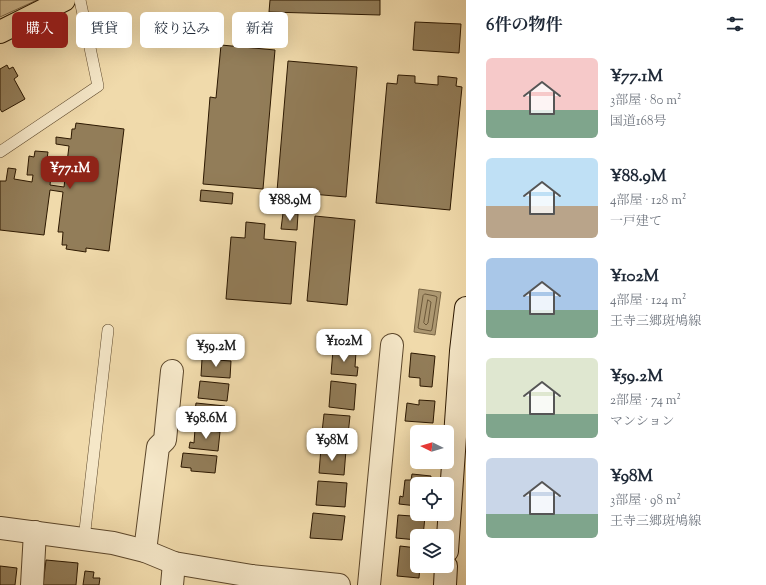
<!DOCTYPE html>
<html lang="ja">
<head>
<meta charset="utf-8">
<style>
	body { margin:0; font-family:"Sorts Mill Goudy","Noto Serif JP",serif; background:#f2f2f3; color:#1f2937; height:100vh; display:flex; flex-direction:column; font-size:15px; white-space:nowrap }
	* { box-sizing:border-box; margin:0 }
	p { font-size:13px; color:#747a83 }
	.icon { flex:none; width:22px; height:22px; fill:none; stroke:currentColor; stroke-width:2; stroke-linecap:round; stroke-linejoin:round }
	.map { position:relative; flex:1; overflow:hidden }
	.side { display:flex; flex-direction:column; background:#fff; width:300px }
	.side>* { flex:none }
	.top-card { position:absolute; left:12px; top:12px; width:380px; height:36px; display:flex; gap:8px }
	.needle { width:26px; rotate:275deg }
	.fabs { position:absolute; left:410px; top:425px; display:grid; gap:8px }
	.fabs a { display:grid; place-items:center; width:44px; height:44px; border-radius:6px; background:#fff; box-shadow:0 4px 16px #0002; font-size:20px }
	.price { position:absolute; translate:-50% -34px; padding:0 9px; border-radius:8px; background:#fff; color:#222; font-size:13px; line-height:26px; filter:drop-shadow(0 1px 2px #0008) }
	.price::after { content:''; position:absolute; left:50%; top:24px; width:12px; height:9px; margin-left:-6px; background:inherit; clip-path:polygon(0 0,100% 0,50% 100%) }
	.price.active { background:#8f2418; color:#fff }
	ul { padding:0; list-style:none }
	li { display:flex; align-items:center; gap:12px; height:100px; padding:0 20px }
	li span { display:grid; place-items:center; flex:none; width:112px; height:80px; border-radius:6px; color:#555 }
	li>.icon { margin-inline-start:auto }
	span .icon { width:48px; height:48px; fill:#fffc; stroke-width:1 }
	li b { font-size:17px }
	h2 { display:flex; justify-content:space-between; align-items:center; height:48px; padding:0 20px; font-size:17px }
	.chip { padding:0 14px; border-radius:6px; background:#fff; box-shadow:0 4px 16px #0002; font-size:14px; line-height:36px }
	.chip.active { background:#8f2418; color:#fff }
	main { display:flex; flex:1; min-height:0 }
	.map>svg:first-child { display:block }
	.green { fill:#cfb98e; stroke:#7e6848 }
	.water { fill:#ad9871; stroke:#796544 }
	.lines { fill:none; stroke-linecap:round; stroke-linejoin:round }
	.shore { stroke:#6c5839; stroke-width:1 }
	.building { fill:#927d59; stroke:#2c1801 }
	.lane-casing { stroke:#5d482c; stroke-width:12 }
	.street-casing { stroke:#5d482c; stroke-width:24 }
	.secondary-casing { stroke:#2c1801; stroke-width:24 }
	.highway-casing { stroke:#2c1801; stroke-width:24 }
	.lane { stroke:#f5e7c8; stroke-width:11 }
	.street { stroke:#f5e7c8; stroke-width:22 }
	.secondary { stroke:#f5e7c8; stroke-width:22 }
	.highway { stroke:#f0daab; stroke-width:22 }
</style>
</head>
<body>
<main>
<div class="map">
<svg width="466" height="585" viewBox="0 0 466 585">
	<rect width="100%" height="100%" fill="#f0daab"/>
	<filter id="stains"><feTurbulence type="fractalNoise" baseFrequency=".005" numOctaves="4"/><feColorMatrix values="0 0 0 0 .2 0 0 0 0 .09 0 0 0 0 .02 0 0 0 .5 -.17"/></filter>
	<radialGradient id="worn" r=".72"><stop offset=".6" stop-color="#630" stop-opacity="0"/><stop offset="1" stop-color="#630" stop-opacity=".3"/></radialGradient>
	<path class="green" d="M 0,0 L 37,0 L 0,17 Z"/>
	<path class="water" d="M 419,289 L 441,292 L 435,335 L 414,332 Z"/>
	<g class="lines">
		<g class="shore">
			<path d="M 425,294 L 435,296 L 437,297 L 432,329 L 431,331 L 420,329 L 418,328 L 423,296 Z"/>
			<path d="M 428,300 L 431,302 L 428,323 L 426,325 L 424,323 Z"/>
		</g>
	</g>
	<g class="building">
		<path d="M 270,0 L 380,0 L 380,15 L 269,12 Z"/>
		<path d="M 415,22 L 461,24 L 459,53 L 413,50 Z"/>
		<path d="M 221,45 L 275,50 L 263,189 L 203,184 L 210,97 L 216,98 Z"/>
		<path d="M 288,61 L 357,67 L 346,197 L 277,191 Z"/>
		<path d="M 7,65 L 9,69 L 13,67 L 18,76 L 14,79 L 25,99 L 2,112 L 0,109 L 0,69 Z"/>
		<path d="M 398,75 L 415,76 L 415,83 L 438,85 L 438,76 L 457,78 L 456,86 L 462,87 L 450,210 L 376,203 L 387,83 L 397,84 Z"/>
		<path d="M 76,123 L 124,129 L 109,251 L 86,248 L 86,252 L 66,249 L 67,245 L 62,245 L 63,232 L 58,232 L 63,192 L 50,190 L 44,235 L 0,230 L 0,181 L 6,181 L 8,168 L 16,169 L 14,179 L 32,182 L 33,175 L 27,175 L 29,156 L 34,157 L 35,151 L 48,152 L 45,174 L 51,175 L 50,185 L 64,187 L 69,146 L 56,144 L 56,137 L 71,139 L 72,129 L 75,129 Z"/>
		<path d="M 201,190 L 233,193 L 232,204 L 200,201 Z"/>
		<path d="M 283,213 L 298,214 L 297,230 L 281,229 Z"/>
		<path d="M 315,216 L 355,220 L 347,305 L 307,301 Z"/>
		<path d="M 246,222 L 265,224 L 264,239 L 296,242 L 291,304 L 226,299 L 231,237 L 245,238 Z"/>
		<path d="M 333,350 L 356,352 L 355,367 L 358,367 L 357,376 L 331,374 Z"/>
		<path d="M 411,353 L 435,356 L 432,387 L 420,386 L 420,378 L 409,377 Z"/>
		<path d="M 202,359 L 231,361 L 230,378 L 201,376 Z"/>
		<path d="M 200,381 L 229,384 L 227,401 L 198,398 Z"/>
		<path d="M 331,381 L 356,384 L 354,410 L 329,407 Z"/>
		<path d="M 419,400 L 435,401 L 433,423 L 405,421 L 407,403 L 419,405 Z"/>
		<path d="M 196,403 L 225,406 L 224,422 L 194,419 Z"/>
		<path d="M 324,414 L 350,416 L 347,444 L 321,441 Z"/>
		<path d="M 195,429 L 220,432 L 218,451 L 189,448 L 190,442 L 194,443 Z"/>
		<path d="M 321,448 L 346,450 L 344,475 L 319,473 Z"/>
		<path d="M 183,453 L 217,456 L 215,473 L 191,471 L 191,468 L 181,467 Z"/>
		<path d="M 412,474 L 431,476 L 430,484 L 417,484 L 417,506 L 399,504 L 400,496 L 403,497 L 405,480 L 411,480 Z"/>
		<path d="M 318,481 L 347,483 L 345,507 L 316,505 Z"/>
		<path d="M 313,513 L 345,516 L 342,540 L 310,538 Z"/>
		<path d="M 398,515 L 425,517 L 423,536 L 417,536 L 417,540 L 396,538 Z"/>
		<path d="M 400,546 L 417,548 L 417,566 L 420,566 L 419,578 L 397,576 Z"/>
		<path d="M 46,560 L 78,563 L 76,585 L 43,585 Z"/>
		<path d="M 0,566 L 17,568 L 15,585 L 0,585 Z"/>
		<path d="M 85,571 L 94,572 L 93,578 L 100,578 L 99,585 L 83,585 Z"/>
	</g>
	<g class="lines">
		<g class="lane-casing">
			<g id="lane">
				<path d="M 0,152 L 98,86 L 80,0"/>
				<path d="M 84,539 L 108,330"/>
			</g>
		</g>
		<g class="street-casing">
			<g id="street">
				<path d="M 0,528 L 113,543 L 145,551 L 174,563 L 252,576 L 339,585"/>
				<path d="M 145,551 L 158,447 L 165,440 L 172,371"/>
				<path d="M 32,585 L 35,532"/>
				<path d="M 172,585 L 174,563"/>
				<path d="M 369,585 L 392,345"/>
			</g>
		</g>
		<g class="secondary-casing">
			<g id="secondary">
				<path d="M 447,551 L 461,351 L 466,308"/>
				<path d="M 445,585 L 446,566"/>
			</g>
		</g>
		<g class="highway-casing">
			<path id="highway" d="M 0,32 L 64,0"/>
		</g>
		<use href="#lane" class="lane"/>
		<use href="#street" class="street"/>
		<use href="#secondary" class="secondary"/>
		<use href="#highway" class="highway"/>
	</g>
	<rect width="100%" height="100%" filter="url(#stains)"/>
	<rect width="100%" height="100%" fill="url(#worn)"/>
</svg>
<div class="fabs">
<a><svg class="needle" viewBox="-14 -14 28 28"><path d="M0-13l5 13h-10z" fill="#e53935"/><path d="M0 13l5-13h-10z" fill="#747a83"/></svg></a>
<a><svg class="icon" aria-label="locate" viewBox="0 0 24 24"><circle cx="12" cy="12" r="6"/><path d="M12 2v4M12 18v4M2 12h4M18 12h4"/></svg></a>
<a><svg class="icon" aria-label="layers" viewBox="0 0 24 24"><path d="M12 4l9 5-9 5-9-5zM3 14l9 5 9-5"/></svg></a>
</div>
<b class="price active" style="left:70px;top:190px">¥77.1M</b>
<b class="price" style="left:290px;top:222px">¥88.9M</b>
<b class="price" style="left:344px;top:363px">¥102M</b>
<b class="price" style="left:216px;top:368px">¥59.2M</b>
<b class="price" style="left:206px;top:440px">¥98.6M</b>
<b class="price" style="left:332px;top:462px">¥98M</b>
<div class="top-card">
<a class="chip active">購入</a>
<a class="chip">賃貸</a>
<a class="chip">絞り込み</a>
<a class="chip">新着</a>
</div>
</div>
<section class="side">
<h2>6件の物件<svg class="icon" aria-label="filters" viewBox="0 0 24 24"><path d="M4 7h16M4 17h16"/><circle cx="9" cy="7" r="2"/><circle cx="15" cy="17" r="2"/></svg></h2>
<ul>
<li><span style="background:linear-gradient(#f6c9c9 65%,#7fa58c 0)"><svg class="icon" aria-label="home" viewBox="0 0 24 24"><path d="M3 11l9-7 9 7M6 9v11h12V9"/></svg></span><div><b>¥77.1M</b><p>3部屋 · 80 m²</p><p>国道168号</p></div></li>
<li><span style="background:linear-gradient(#bfe0f5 60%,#b9a48a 0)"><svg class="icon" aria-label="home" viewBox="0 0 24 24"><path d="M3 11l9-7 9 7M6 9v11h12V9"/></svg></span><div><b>¥88.9M</b><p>4部屋 · 128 m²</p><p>一戸建て</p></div></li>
<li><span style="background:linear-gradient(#a9c7e8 65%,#7fa58c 0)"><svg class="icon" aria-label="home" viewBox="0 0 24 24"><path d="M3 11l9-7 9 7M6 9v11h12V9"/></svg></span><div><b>¥102M</b><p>4部屋 · 124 m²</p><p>王寺三郷斑鳩線</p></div></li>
<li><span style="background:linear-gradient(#dfe7d0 70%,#7fa58c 0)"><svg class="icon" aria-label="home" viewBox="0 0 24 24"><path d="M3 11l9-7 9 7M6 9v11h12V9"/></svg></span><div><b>¥59.2M</b><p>2部屋 · 74 m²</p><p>マンション</p></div></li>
<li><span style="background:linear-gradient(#c9d6e8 70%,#7fa58c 0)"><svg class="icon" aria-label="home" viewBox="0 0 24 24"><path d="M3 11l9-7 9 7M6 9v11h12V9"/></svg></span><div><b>¥98M</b><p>3部屋 · 98 m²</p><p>王寺三郷斑鳩線</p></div></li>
</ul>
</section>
</main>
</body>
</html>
